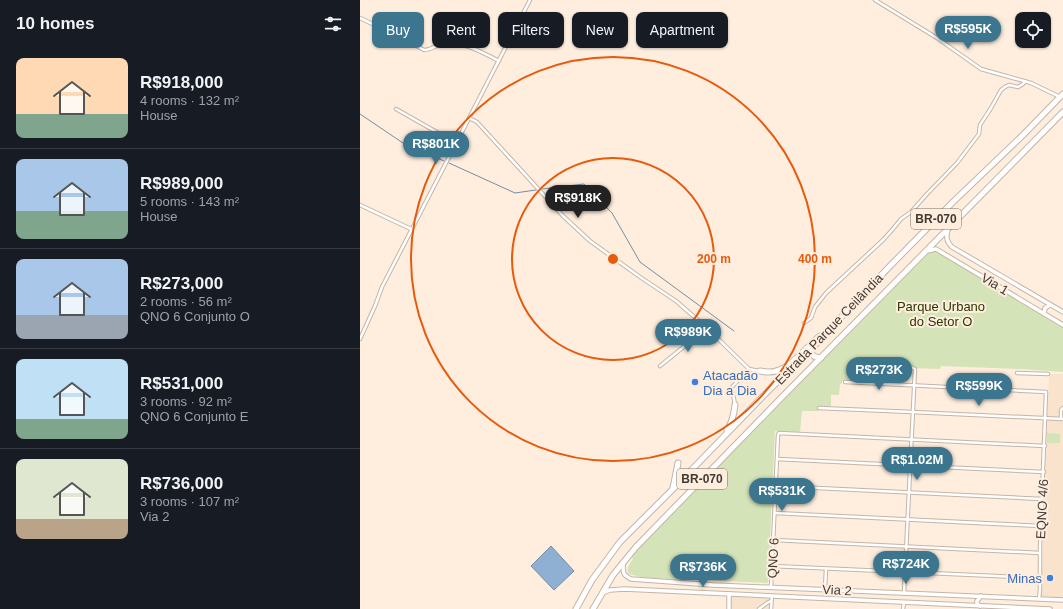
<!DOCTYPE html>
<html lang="en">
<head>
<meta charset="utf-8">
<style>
	body { margin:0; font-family:Arial,sans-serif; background:#20242c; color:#f1f3f6; height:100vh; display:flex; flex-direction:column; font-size:15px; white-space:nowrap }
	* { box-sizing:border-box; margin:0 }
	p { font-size:13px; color:#9ea1a6 }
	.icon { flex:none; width:22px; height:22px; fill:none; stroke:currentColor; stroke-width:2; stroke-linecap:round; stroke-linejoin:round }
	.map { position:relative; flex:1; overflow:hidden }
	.sheet { display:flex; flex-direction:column; background:#171b24; width:360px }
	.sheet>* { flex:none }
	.hud { position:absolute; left:12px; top:12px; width:380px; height:36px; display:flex; gap:8px }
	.controls { position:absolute; left:655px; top:12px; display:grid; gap:8px }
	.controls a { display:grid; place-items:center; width:36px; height:36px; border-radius:8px; background:#171b24; box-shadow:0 1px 3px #0004; font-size:20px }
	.price { position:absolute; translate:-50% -34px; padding:0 9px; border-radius:14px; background:#3b768e; color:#fff; font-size:13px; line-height:26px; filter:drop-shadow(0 1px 2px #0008) }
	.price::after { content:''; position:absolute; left:50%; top:24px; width:12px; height:9px; margin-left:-6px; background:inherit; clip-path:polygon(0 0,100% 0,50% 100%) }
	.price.active { background:#222; color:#fff }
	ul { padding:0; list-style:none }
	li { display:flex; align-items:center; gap:12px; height:100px; padding:0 16px }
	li+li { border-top:1px solid #363941 }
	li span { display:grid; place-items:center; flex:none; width:112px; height:80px; border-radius:8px; color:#555 }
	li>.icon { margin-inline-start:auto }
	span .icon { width:48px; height:48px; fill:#fffc; stroke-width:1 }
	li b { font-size:17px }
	h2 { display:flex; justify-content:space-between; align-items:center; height:48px; padding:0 16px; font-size:17px }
	.tag { padding:0 14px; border-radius:8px; background:#171b24; box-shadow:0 1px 3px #0004; font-size:14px; line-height:36px }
	.tag.active { background:#3b768e; color:#fff }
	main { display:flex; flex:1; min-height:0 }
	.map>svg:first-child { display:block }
	.built { fill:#fae3cd }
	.green { fill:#d4e3b8 }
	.water { fill:#8fb0d3; stroke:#778da3 }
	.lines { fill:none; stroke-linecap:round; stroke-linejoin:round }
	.stream { stroke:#778da3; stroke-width:1 }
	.minor-casing { stroke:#c5b5a6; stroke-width:4.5 }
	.secondary-casing { stroke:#c5b5a6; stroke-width:5.5 }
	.motorway-casing { stroke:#c5b5a6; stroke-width:7 }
	.minor { stroke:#fff; stroke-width:2.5 }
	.secondary { stroke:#fff; stroke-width:3.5 }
	.motorway { stroke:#fff; stroke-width:5 }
	.ring { fill:none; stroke:#e8590c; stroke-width:2 }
	.shop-dot { fill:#3f7fe0; stroke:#ffeede; stroke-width:1.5 }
	.labels { text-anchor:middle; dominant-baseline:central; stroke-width:4; stroke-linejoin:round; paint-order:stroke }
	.shield { fill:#ffeede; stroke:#797066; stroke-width:1 }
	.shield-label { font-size:12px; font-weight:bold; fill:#403a33 }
	.street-label { font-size:13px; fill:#403a33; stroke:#ffeede }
	.park-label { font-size:13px; fill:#2a3703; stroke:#ffeede }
	.shop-label { font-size:13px; fill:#366cbe; stroke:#ffeede; text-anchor:start }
	.centre { fill:#e8590c; stroke:#ffeede; stroke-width:2 }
	.ring-label { font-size:12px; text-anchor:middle; font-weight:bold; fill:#e8590c; stroke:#ffeede; stroke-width:4; stroke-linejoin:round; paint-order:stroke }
</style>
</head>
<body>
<main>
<section class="sheet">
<h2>10 homes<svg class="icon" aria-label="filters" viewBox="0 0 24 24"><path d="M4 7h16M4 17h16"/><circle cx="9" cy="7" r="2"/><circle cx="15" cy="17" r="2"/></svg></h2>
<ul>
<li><span style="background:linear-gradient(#ffd9b3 70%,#7fa58c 0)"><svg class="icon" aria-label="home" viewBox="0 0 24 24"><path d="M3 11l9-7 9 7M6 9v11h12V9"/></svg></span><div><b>R$918,000</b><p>4 rooms · 132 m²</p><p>House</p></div></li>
<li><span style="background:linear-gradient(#a9c7e8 65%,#7fa58c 0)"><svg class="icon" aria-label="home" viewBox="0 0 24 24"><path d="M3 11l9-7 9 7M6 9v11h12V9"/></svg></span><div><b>R$989,000</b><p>5 rooms · 143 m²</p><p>House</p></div></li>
<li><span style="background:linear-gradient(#a9c7e8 70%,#9aa5b1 0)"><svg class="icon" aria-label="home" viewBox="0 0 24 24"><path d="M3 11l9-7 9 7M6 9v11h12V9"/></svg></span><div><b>R$273,000</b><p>2 rooms · 56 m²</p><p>QNO 6 Conjunto O</p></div></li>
<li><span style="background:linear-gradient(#bfe0f5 75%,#7fa58c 0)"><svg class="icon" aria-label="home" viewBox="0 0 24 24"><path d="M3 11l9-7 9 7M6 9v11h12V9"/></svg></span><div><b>R$531,000</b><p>3 rooms · 92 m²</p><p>QNO 6 Conjunto E</p></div></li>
<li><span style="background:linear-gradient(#dfe7d0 75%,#b9a48a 0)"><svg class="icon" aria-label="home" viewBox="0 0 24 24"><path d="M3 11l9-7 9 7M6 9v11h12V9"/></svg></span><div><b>R$736,000</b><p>3 rooms · 107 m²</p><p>Via 2</p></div></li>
</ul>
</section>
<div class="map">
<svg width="703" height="609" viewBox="0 0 703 609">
	<rect width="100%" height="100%" fill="#ffeede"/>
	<g class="built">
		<path d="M 689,374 L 703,374 L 703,599 L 681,598 Z"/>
		<path d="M 373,596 L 407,597 L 409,600 L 409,609 L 370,609 L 371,599 Z"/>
	</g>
	<g class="green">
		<path d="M 571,251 L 575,251 L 578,252 L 703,326 L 703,372 L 661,369 L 581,366 L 580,369 L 497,366 L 496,381 L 482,381 L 482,383 L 480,384 L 479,395 L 471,395 L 471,407 L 459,407 L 459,411 L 442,411 L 440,432 L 415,431 L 408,583 L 285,578 L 269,574 C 265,569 270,564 273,559 L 272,558 L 274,553 L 286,540 Z"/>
		<path d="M 687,433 L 700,434 L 700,443 L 687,443 Z"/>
	</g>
	<path class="water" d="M 191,546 L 214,571 L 194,590 L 171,566 Z"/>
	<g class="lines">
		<g class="stream">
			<path d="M 0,114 L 43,143 L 84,161"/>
			<path d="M 89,163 L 155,193 L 176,190"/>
			<path d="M 182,189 L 224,184 L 252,213 L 280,262 L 374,331"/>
		</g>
		<g class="minor-casing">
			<g id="minor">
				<path d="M 515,0 L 577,38 L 621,69 L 671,83 L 700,97"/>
				<path d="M 0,18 L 38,36 L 64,50 C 71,50 76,45 82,44 C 100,40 122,52 139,61"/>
				<path d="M 36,109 L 96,143"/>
				<path d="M 109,118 L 117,122 L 203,216 L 230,241 L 280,277 L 316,301 L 347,328 L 389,369 L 399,371"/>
				<path d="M 0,205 L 51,229"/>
				<path d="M 444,323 L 451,318 L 455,307 L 466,293 L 523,240 L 532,230 L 541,219 L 551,212 L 567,194 L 597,163 L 619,134 L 620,125 L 631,108 L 641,90 L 645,87 L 649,85 L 658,87 L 663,84 L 665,81"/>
				<path d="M 0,339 L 15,306 L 22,287 L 170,0"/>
				<path d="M 500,364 L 551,367 L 555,369 L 544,593"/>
				<path d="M 300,366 L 347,328"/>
				<path d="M 657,373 L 688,374"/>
				<path d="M 485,382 L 686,392 L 680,547 L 680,589 L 679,599"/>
				<path d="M 375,405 L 374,399 L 371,388 L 389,369"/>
				<path d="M 459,408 L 552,412 L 703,419"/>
				<path d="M 701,419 L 701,410 L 703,408"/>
				<path d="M 417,459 L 684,472"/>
				<path d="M 416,486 L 682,499"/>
				<path d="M 415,513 L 681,526"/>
				<path d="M 414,540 L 680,553"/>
				<path d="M 412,566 L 680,578"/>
				<path d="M 411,587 L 418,435 L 419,433 L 685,446"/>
				<path d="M 465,589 L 466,569"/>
				<path d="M 399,609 L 407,603 L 411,601"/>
				<path d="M 411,609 L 412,596"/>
				<path d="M 543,609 L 544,603"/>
			</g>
		</g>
		<g class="secondary-casing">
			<g id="secondary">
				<path d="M 588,229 C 586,237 586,241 592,247 L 703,312"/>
				<path d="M 567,251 L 576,249 L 703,325"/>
				<path d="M 684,314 L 685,308 L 690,305"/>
				<path d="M 263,564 C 263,573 263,575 271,579 L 353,585 L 703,600"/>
				<path d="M 242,593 L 250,590 L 264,589 L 690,609"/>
				<path d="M 620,606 L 617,604 L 617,601 L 621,596"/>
				<path d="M 369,609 L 369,594"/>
			</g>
		</g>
		<g class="motorway-casing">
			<g id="motorway">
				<path d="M 451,349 C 451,356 454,357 461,358"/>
				<path d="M 400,371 C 405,372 410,373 416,371 C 432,367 447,346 460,336"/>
				<path d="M 367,430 C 372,423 374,414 375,405"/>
				<path d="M 313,488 L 318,463"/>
				<path d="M 216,609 L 232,580 L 260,542 L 313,489 L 409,390 L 451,349 L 530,266 L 593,202 L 663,135 L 703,94"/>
				<path d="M 233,609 L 253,575 L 276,547 L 423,396 L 703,112"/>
			</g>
		</g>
		<use href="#minor" class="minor"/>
		<use href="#secondary" class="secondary"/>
		<use href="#motorway" class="motorway"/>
	</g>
	<g class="ring">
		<circle cx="253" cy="259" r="101"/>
		<circle cx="253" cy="259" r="202"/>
	</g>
	<g class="shop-dot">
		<circle cx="335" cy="382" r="4"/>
		<circle cx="690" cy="578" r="4"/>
	</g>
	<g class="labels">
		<g class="shield">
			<rect x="551" y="209" width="50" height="20" rx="3"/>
			<rect x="317" y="469" width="50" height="20" rx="3"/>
		</g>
		<g class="shield-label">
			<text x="576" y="219">BR-070</text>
			<text x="342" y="479">BR-070</text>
		</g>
		<g class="street-label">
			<text transform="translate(635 284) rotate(31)">Via 1</text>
			<text transform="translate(469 329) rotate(-46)">Estrada Parque Ceilândia</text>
			<text transform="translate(682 509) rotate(-87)">EQNO 4/6</text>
			<text transform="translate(413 558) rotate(-87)">QNO 6</text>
			<text transform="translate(477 590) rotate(3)">Via 2</text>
		</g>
		<g class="park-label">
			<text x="581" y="306">Parque Urbano<tspan x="581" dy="15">do Setor O</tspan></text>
		</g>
		<g class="shop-label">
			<text x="343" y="375">Atacadão<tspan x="343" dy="15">Dia a Dia</tspan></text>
			<text x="682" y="578" text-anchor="end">Minas</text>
		</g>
	</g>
	<circle cx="253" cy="259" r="6" class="centre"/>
	<g class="ring-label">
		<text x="354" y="263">200 m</text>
		<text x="455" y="263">400 m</text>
	</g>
</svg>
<div class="controls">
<a><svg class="icon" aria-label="locate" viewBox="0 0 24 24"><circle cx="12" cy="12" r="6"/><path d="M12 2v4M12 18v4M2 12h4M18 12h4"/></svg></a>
</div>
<b class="price" style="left:608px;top:50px">R$595K</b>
<b class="price" style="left:76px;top:165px">R$801K</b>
<b class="price active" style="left:218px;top:219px">R$918K</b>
<b class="price" style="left:328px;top:353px">R$989K</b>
<b class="price" style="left:519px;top:391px">R$273K</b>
<b class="price" style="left:619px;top:407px">R$599K</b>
<b class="price" style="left:557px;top:481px">R$1.02M</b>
<b class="price" style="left:422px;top:512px">R$531K</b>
<b class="price" style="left:546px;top:585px">R$724K</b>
<b class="price" style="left:343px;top:588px">R$736K</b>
<div class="hud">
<a class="tag active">Buy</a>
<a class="tag">Rent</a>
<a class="tag">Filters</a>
<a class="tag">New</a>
<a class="tag">Apartment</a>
</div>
</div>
</main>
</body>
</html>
